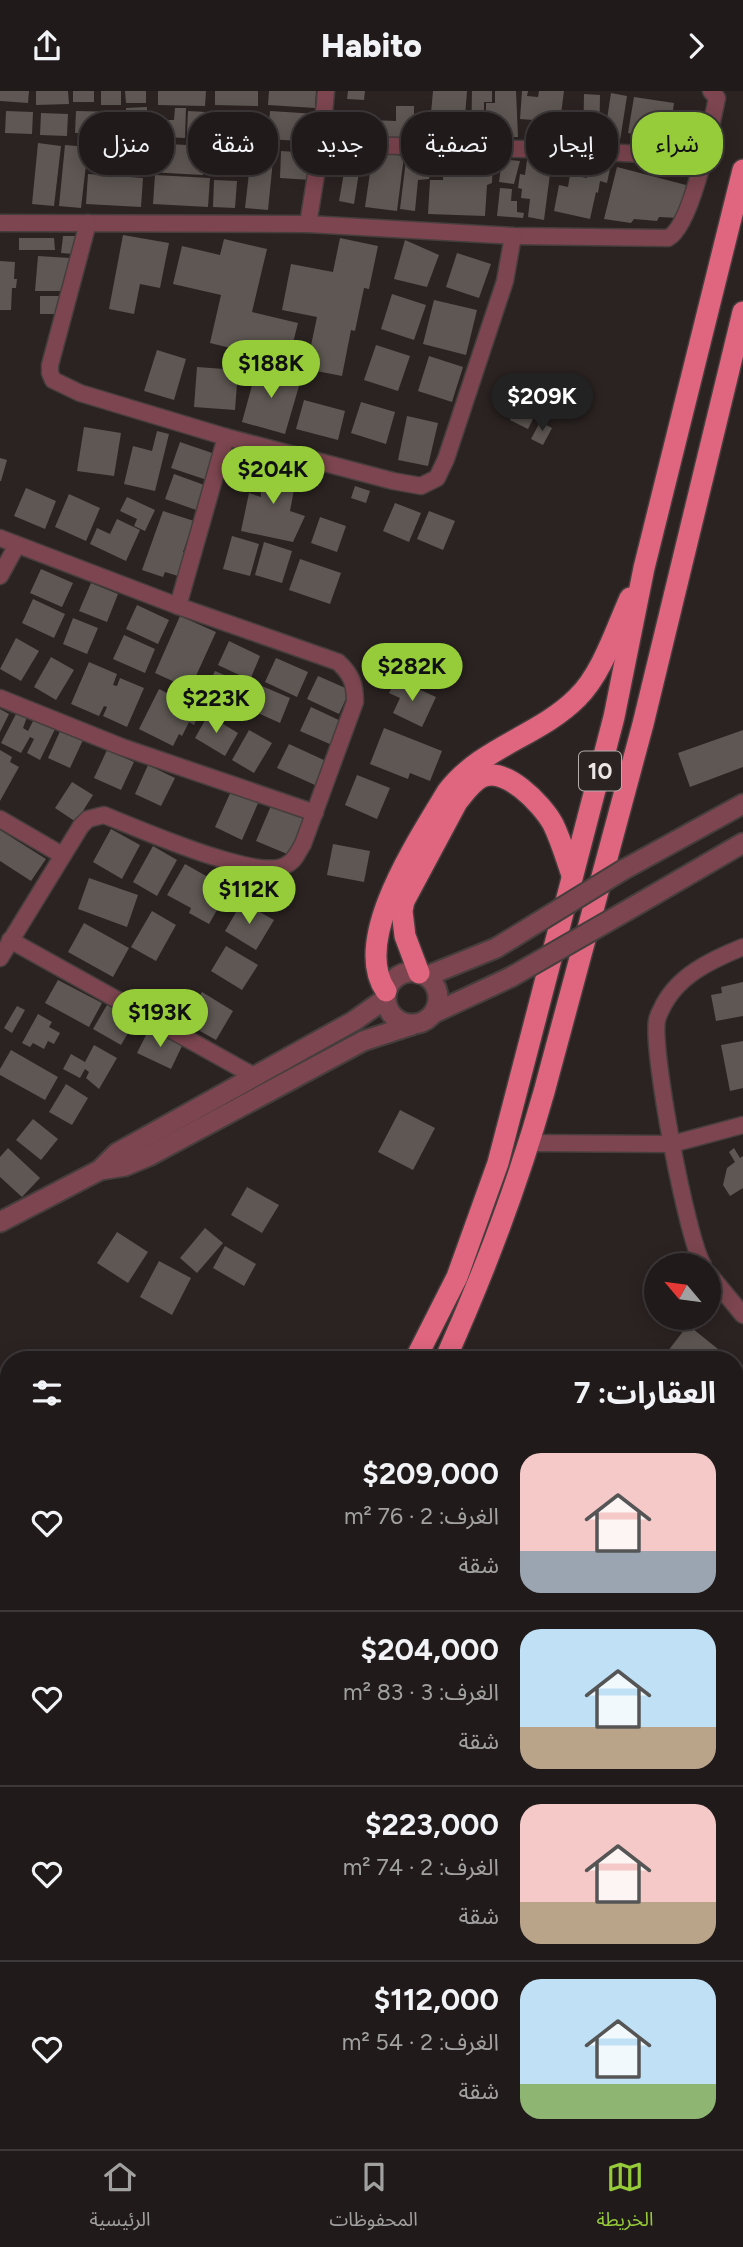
<!DOCTYPE html>
<html lang="ar">
<head>
<meta charset="utf-8">
<style>
	body { margin:0; font-family:Figtree,"Noto Sans Arabic",sans-serif; background:#2d2727; color:#f1f3f6; direction:rtl; height:100vh; display:flex; flex-direction:column; font-size:26px; white-space:nowrap }
	* { box-sizing:border-box; margin:0 }
	p { font-size:23px; color:#a2a1a2 }
	.icon { flex:none; width:38px; height:38px; fill:none; stroke:currentColor; stroke-width:2; stroke-linecap:round; stroke-linejoin:round }
	.map { position:relative; flex:1; overflow:hidden; direction:ltr }
	.side { position:absolute; left:0px; top:1260px; width:744px; height:798px; display:flex; flex-direction:column; background:#201a1a; border-radius:28px 28px 0 0; box-shadow:0 4px 18px #0003,0 0 0 2px #3d3839; direction:rtl }
	.side>* { flex:none }
	.hud { position:absolute; left:21px; top:21px; width:702px; height:63px; direction:rtl; display:flex; gap:14px }
	.needle { width:46px; rotate:299deg }
	.tools { position:absolute; left:644px; top:1162px; display:grid; gap:14px }
	.tools a { display:grid; place-items:center; width:77px; height:77px; border-radius:50%; background:#201a1a; box-shadow:0 4px 18px #0003,0 0 0 2px #3d3839; font-size:35px }
	.price { position:absolute; translate:-50% -60px; padding:0 16px; border-radius:24px; background:#96cc3a; color:#111; font-size:23px; line-height:46px; filter:drop-shadow(0 2px 4px #0008) }
	.price::after { content:''; position:absolute; left:50%; top:42px; width:21px; height:16px; margin-left:-10px; background:inherit; clip-path:polygon(0 0,100% 0,50% 100%) }
	.price.on { background:#222; color:#fff }
	ul { padding:0; list-style:none }
	li { display:flex; align-items:center; gap:21px; height:175px; padding:0 28px }
	li+li { border-top:2px solid #3d3839 }
	li span { display:grid; place-items:center; flex:none; width:196px; height:140px; border-radius:21px; color:#555 }
	li>.icon { margin-inline-start:auto }
	span .icon { width:84px; height:84px; fill:#fffc; stroke-width:1 }
	li b { font-size:30px }
	h2 { display:flex; justify-content:space-between; align-items:center; height:84px; padding:0 28px; font-size:30px }
	.tag { padding:0 24px; border-radius:28px; background:#201a1a; box-shadow:0 4px 18px #0003,0 0 0 2px #3d3839; font-size:24px; line-height:63px }
	.tag.on { background:#96cc3a; color:#111 }
	header { display:flex; justify-content:space-between; align-items:center; height:91px; padding:0 28px; background:#201a1a; font-size:32px; font-weight:800 }
	.dock { display:flex; justify-content:space-around; align-items:center; height:98px; border-top:2px solid #3d3839; background:#201a1a; font-size:19px; color:#a2a1a2 }
	.dock a { display:grid; justify-items:center; gap:4px }
	.dock .on { color:#96cc3a }
	.map>svg:first-child { display:block }
	.building { fill:#5e5753 }
	.lines { fill:none; stroke-linecap:round; stroke-linejoin:round }
	.minor-casing { stroke:#463e3d; stroke-width:19 }
	.tertiary-casing { stroke:#463e3d; stroke-width:23 }
	.trunk-casing { stroke:#463e3d; stroke-width:24 }
	.minor { stroke:#7c454f; stroke-width:16 }
	.tertiary { stroke:#7c454f; stroke-width:19 }
	.trunk { stroke:#e0657f; stroke-width:21 }
	.tertiary-bridge-casing { stroke:#463e3d; stroke-width:23; stroke-linecap:butt }
	.tertiary-bridge { stroke:#7c454f; stroke-width:19 }
	.labels { text-anchor:middle; dominant-baseline:central; stroke-width:6; stroke-linejoin:round; paint-order:stroke }
	.shield { fill:#2b2322; stroke:#b2acab; stroke-width:2 }
	.shield-label { font-size:23px; font-weight:bold; fill:#ece7e6 }
</style>
</head>
<body>
<header><svg class="icon" aria-label="forward" viewBox="0 0 24 24"><path d="M9 5l7 7-7 7"/></svg>Habito<svg class="icon" aria-label="share" viewBox="0 0 24 24"><path d="M12 15V3M7 8l5-5 5 5M5 13v7h14v-7"/></svg></header>
<div class="map">
<svg width="743" height="2058" viewBox="0 0 743 2058">
	<rect width="100%" height="100%" fill="#2b2322"/>
	<g class="building">
		<path d="M 0,0 L 29,0 L 28,12 L 0,10 Z"/>
		<path d="M 36,0 L 68,0 L 69,13 L 36,14 Z"/>
		<rect x="73" y="0" width="21" height="11"/>
		<rect x="101" y="0" width="20" height="14"/>
		<path d="M 125,0 L 146,0 L 146,12 L 126,12 Z"/>
		<path d="M 158,0 L 206,0 L 205,15 L 158,14 Z"/>
		<path d="M 215,0 L 258,0 L 258,15 L 215,14 Z"/>
		<path d="M 269,0 L 316,0 L 315,17 L 268,14 Z"/>
		<path d="M 348,0 L 365,0 L 364,9 L 347,8 Z"/>
		<path d="M 433,0 L 467,0 L 465,25 L 431,22 Z"/>
		<path d="M 472,0 L 492,0 L 492,11 L 484,11 L 484,32 L 493,32 L 492,51 L 471,51 Z"/>
		<path d="M 495,0 L 516,0 L 518,46 L 495,47 L 494,30 L 486,30 L 486,12 L 495,12 Z"/>
		<path d="M 522,0 L 528,0 L 527,5 L 538,6 L 539,0 L 564,0 L 560,31 L 520,28 Z"/>
		<path d="M 611,2 L 627,5 L 619,56 L 603,54 Z"/>
		<path d="M 584,3 L 600,4 L 599,56 L 583,55 Z"/>
		<path d="M 634,6 L 674,12 L 669,49 L 628,42 Z"/>
		<path d="M 396,15 L 414,15 L 414,49 L 371,48 L 371,29 L 396,30 Z"/>
		<path d="M 147,16 L 147,43 L 126,44 L 126,17 Z"/>
		<path d="M 175,17 L 186,17 L 185,47 L 164,46 L 165,29 L 174,29 Z"/>
		<path d="M 6,20 L 33,21 L 32,43 L 5,42 Z"/>
		<path d="M 76,20 L 122,21 L 122,43 L 75,42 Z"/>
		<path d="M 188,20 L 206,21 L 205,43 L 187,42 Z"/>
		<path d="M 270,20 L 317,23 L 315,51 L 268,48 Z"/>
		<path d="M 41,22 L 68,23 L 67,45 L 40,44 Z"/>
		<path d="M 218,23 L 260,23 L 260,50 L 218,49 Z"/>
		<path d="M 461,31 L 462,43 L 467,43 L 467,50 L 423,52 L 422,33 Z"/>
		<path d="M 38,52 L 61,55 L 54,115 L 32,113 Z"/>
		<path d="M 150,52 L 205,55 L 203,84 L 148,81 Z"/>
		<path d="M 65,54 L 88,56 L 81,117 L 59,115 Z"/>
		<path d="M 252,56 L 274,59 L 268,119 L 245,117 Z"/>
		<path d="M 109,57 L 136,58 L 135,80 L 108,79 Z"/>
		<path d="M 348,59 L 362,62 L 354,113 L 339,110 Z"/>
		<path d="M 281,60 L 313,62 L 311,89 L 280,87 Z"/>
		<path d="M 373,61 L 404,65 L 397,120 L 365,116 Z"/>
		<path d="M 407,61 L 434,64 L 429,88 L 418,89 L 415,120 L 400,118 Z"/>
		<path d="M 467,63 L 493,64 L 492,92 L 487,94 L 485,125 L 428,123 L 430,89 L 443,89 L 444,66 L 467,66 Z"/>
		<path d="M 561,64 L 569,65 L 566,85 L 550,83 L 544,129 L 528,126 L 530,108 L 521,107 L 522,98 L 518,97 L 520,83 L 525,84 L 527,69 L 538,70 L 539,68 L 560,70 Z"/>
		<path d="M 598,65 L 612,68 L 607,92 L 600,90 L 598,102 L 596,101 L 590,128 L 554,120 L 559,94 L 568,96 L 570,84 L 587,87 L 590,73 L 596,74 Z"/>
		<path d="M 502,68 L 520,70 L 514,93 L 499,91 Z"/>
		<path d="M 617,76 L 686,94 L 680,127 L 659,126 L 657,130 L 634,128 L 631,132 L 604,128 Z"/>
		<path d="M 88,83 L 143,87 L 141,116 L 86,113 Z"/>
		<path d="M 155,84 L 210,87 L 208,116 L 153,113 Z"/>
		<path d="M 214,89 L 237,90 L 235,117 L 213,116 Z"/>
		<path d="M 500,97 L 512,98 L 511,110 L 517,110 L 517,121 L 524,122 L 523,127 L 497,125 Z"/>
		<path d="M 123,144 L 169,152 L 160,197 L 140,193 L 134,223 L 109,218 Z"/>
		<path d="M 63,145 L 75,145 L 74,163 L 61,162 Z"/>
		<path d="M 19,147 L 54,147 L 55,159 L 19,159 Z"/>
		<path d="M 340,147 L 378,155 L 369,198 L 364,197 L 355,240 L 351,239 L 342,285 L 306,278 L 317,226 L 282,219 L 291,173 L 333,181 Z"/>
		<path d="M 224,148 L 267,158 L 252,221 L 298,232 L 290,264 L 249,254 L 247,261 L 210,252 L 221,204 L 173,193 L 182,155 L 220,164 Z"/>
		<path d="M 405,149 L 439,164 L 427,196 L 394,188 Z"/>
		<path d="M 457,162 L 491,173 L 479,207 L 446,196 Z"/>
		<path d="M 38,165 L 70,167 L 67,200 L 35,200 Z"/>
		<path d="M 0,170 L 15,171 L 14,188 L 17,188 L 16,197 L 12,197 L 11,219 L 0,219 Z"/>
		<path d="M 392,203 L 426,214 L 414,249 L 381,238 Z"/>
		<path d="M 40,205 L 65,205 L 60,223 L 40,223 Z"/>
		<path d="M 434,209 L 477,219 L 466,264 L 423,253 Z"/>
		<path d="M 376,254 L 410,265 L 398,300 L 364,289 Z"/>
		<path d="M 157,259 L 186,268 L 174,309 L 144,300 Z"/>
		<path d="M 429,265 L 463,276 L 452,311 L 418,300 Z"/>
		<path d="M 197,276 L 238,279 L 235,319 L 194,316 Z"/>
		<path d="M 257,276 L 301,288 L 285,343 L 242,331 Z"/>
		<path d="M 304,309 L 345,320 L 338,349 L 296,338 Z"/>
		<path d="M 361,311 L 395,321 L 386,353 L 351,342 Z"/>
		<path d="M 515,319 L 533,328 L 528,338 L 510,329 Z"/>
		<path d="M 407,325 L 438,332 L 428,375 L 398,369 Z"/>
		<path d="M 540,331 L 552,337 L 543,354 L 531,348 Z"/>
		<path d="M 84,336 L 121,342 L 114,385 L 77,380 Z"/>
		<path d="M 157,340 L 169,343 L 155,400 L 124,393 L 133,355 L 152,360 Z"/>
		<path d="M 180,351 L 215,363 L 207,389 L 171,377 Z"/>
		<path d="M 0,367 L 7,369 L 1,390 L 0,390 Z"/>
		<path d="M 260,373 L 284,374 L 284,384 L 297,383 L 290,420 L 305,425 L 293,451 L 241,440 L 249,402 L 261,406 Z"/>
		<path d="M 174,383 L 207,395 L 199,420 L 165,408 Z"/>
		<path d="M 355,395 L 370,400 L 366,412 L 351,407 Z"/>
		<path d="M 26,397 L 56,410 L 45,438 L 14,425 Z"/>
		<path d="M 69,403 L 100,417 L 86,450 L 55,436 Z"/>
		<path d="M 127,406 L 155,419 L 145,440 L 134,435 L 137,428 L 120,420 Z"/>
		<path d="M 395,412 L 421,422 L 409,451 L 383,440 Z"/>
		<path d="M 163,420 L 194,430 L 183,461 L 187,461 L 178,485 L 165,481 L 163,486 L 142,479 Z"/>
		<path d="M 429,420 L 455,430 L 443,459 L 417,448 Z"/>
		<path d="M 320,426 L 346,435 L 337,461 L 311,452 Z"/>
		<path d="M 117,428 L 140,439 L 126,470 L 90,453 L 97,437 L 110,443 Z"/>
		<path d="M 232,445 L 259,453 L 250,485 L 223,478 Z"/>
		<path d="M 264,451 L 292,460 L 282,492 L 255,484 Z"/>
		<path d="M 300,468 L 341,482 L 330,513 L 289,499 Z"/>
		<path d="M 41,478 L 73,492 L 62,516 L 30,502 Z"/>
		<path d="M 91,492 L 118,503 L 107,531 L 79,520 Z"/>
		<path d="M 33,508 L 65,523 L 54,547 L 22,532 Z"/>
		<path d="M 137,514 L 169,529 L 158,553 L 126,538 Z"/>
		<path d="M 180,525 L 216,541 L 190,598 L 155,582 Z"/>
		<path d="M 73,527 L 98,537 L 87,563 L 63,553 Z"/>
		<path d="M 124,544 L 155,558 L 145,582 L 113,568 Z"/>
		<path d="M 16,547 L 39,560 L 21,590 L 0,578 Z"/>
		<path d="M 229,550 L 260,565 L 250,589 L 218,574 Z"/>
		<path d="M 51,566 L 74,579 L 56,609 L 34,596 Z"/>
		<path d="M 276,567 L 308,581 L 297,606 L 265,591 Z"/>
		<path d="M 89,571 L 117,583 L 113,594 L 117,595 L 120,587 L 144,597 L 127,636 L 103,625 L 107,616 L 104,615 L 99,625 L 71,613 Z"/>
		<path d="M 215,580 L 247,594 L 236,618 L 204,604 Z"/>
		<path d="M 318,585 L 350,599 L 339,623 L 307,608 Z"/>
		<path d="M 396,588 L 436,606 L 422,636 L 393,622 L 400,607 L 389,602 Z"/>
		<path d="M 262,595 L 290,607 L 280,632 L 251,619 Z"/>
		<path d="M 159,598 L 201,619 L 194,634 L 189,631 L 182,645 L 179,643 L 173,655 L 139,638 Z"/>
		<path d="M 311,616 L 343,631 L 332,654 L 300,640 Z"/>
		<path d="M 0,618 L 9,623 L 0,641 Z"/>
		<path d="M 17,621 L 27,626 L 23,637 L 28,640 L 35,626 L 56,636 L 40,669 L 27,662 L 34,648 L 30,646 L 21,662 L 1,652 Z"/>
		<path d="M 208,624 L 238,642 L 225,665 L 195,647 Z"/>
		<path d="M 384,637 L 442,660 L 430,690 L 410,682 L 408,688 L 370,673 Z"/>
		<path d="M 61,638 L 83,649 L 70,677 L 48,667 Z"/>
		<path d="M 249,639 L 272,652 L 254,682 L 232,669 Z"/>
		<path d="M 743,639 L 743,676 L 690,696 L 678,662 Z"/>
		<path d="M 289,653 L 326,670 L 315,694 L 277,677 Z"/>
		<path d="M 0,659 L 12,666 L 10,671 L 19,676 L 0,710 Z"/>
		<path d="M 107,659 L 134,671 L 121,699 L 94,687 Z"/>
		<path d="M 148,674 L 175,687 L 161,715 L 135,703 Z"/>
		<path d="M 357,684 L 390,697 L 377,728 L 345,714 Z"/>
		<path d="M 72,691 L 93,704 L 76,731 L 55,717 Z"/>
		<path d="M 232,698 L 259,710 L 242,749 L 215,736 Z"/>
		<path d="M 273,710 L 309,725 L 292,765 L 256,750 Z"/>
		<path d="M 111,738 L 140,754 L 122,788 L 93,771 Z"/>
		<path d="M 0,739 L 46,768 L 31,790 L 0,770 Z"/>
		<path d="M 333,753 L 370,760 L 364,791 L 327,784 Z"/>
		<path d="M 153,755 L 177,769 L 157,805 L 133,791 Z"/>
		<path d="M 185,773 L 229,798 L 209,833 L 189,822 L 191,817 L 167,804 Z"/>
		<path d="M 89,787 L 138,804 L 127,836 L 78,818 Z"/>
		<path d="M 242,811 L 274,829 L 256,859 L 225,840 Z"/>
		<path d="M 152,820 L 176,834 L 156,870 L 131,856 Z"/>
		<path d="M 84,832 L 129,857 L 113,886 L 68,861 Z"/>
		<path d="M 226,855 L 258,874 L 242,899 L 211,880 Z"/>
		<path d="M 58,889 L 102,912 L 89,936 L 45,912 Z"/>
		<path d="M 743,891 L 743,925 L 716,930 L 711,904 L 722,902 L 721,896 Z"/>
		<path d="M 202,901 L 233,920 L 216,949 L 184,931 Z"/>
		<path d="M 107,914 L 135,930 L 121,954 L 93,938 Z"/>
		<path d="M 17,915 L 25,919 L 12,942 L 4,937 Z"/>
		<path d="M 38,923 L 52,931 L 49,936 L 60,942 L 54,953 L 48,950 L 44,958 L 33,952 L 30,956 L 22,952 Z"/>
		<path d="M 149,938 L 182,955 L 171,978 L 137,962 Z"/>
		<path d="M 743,950 L 743,997 L 730,1000 L 721,954 Z"/>
		<path d="M 94,954 L 117,967 L 99,998 L 86,987 L 89,981 L 85,978 L 80,987 L 63,978 L 71,963 L 85,971 Z"/>
		<path d="M 11,959 L 58,986 L 45,1009 L 0,984 L 0,978 Z"/>
		<path d="M 66,993 L 88,1007 L 72,1034 L 49,1021 Z"/>
		<path d="M 400,1019 L 435,1037 L 413,1079 L 378,1061 Z"/>
		<path d="M 33,1028 L 58,1048 L 41,1069 L 16,1049 Z"/>
		<path d="M 8,1057 L 40,1087 L 22,1106 L 0,1086 L 0,1066 Z"/>
		<path d="M 734,1057 L 740,1067 L 743,1065 L 743,1097 L 730,1105 L 723,1094 L 727,1077 L 735,1071 L 729,1061 Z"/>
		<path d="M 247,1096 L 279,1114 L 262,1142 L 231,1124 Z"/>
		<path d="M 205,1137 L 223,1152 L 197,1182 L 180,1167 Z"/>
		<path d="M 117,1141 L 148,1161 L 128,1192 L 97,1172 Z"/>
		<path d="M 225,1155 L 256,1173 L 244,1195 L 213,1177 Z"/>
		<path d="M 159,1170 L 191,1187 L 172,1224 L 140,1206 Z"/>
		<path d="M 688,1234 L 718,1258 L 710,1269 L 661,1269 Z"/>
		<path d="M 735,1288 L 743,1294 L 743,1315 L 735,1326 Z"/>
	</g>
	<g class="lines">
		<g class="minor-casing">
			<g id="minor">
				<path d="M 321,53 L 563,59 L 703,66"/>
				<path d="M 0,132 L 308,133 L 513,145 L 668,147 C 692,135 711,35 717,7 L 711,0"/>
				<path d="M 88,132 L 50,274 L 50,282 L 53,289 L 80,302 L 226,346 L 393,390 L 421,395 L 437,387 L 446,368 L 505,190 L 513,145"/>
				<path d="M 308,133 L 321,53 L 326,0"/>
				<path d="M 0,447 L 178,515 L 338,571 C 352,584 355,593 355,611 L 303,753 C 298,761 295,770 286,774 C 258,791 137,737 104,724 L 88,728 L 81,735 L 0,867"/>
				<path d="M 0,485 L 17,454"/>
				<path d="M 178,515 L 226,346"/>
				<path d="M 0,607 L 122,656 L 315,722"/>
				<path d="M 0,728 L 62,764"/>
				<path d="M 10,849 L 254,985"/>
				<path d="M 530,1052 L 672,1053 L 743,1034"/>
				<path d="M 703,1174 C 687,1148 651,959 657,929 C 658,926 659,922 661,919 C 676,885 711,869 743,856"/>
				<path d="M 709,1183 L 743,1224"/>
				<path d="M 735,1439 L 743,1442"/>
				<path d="M 735,1963 L 743,1971"/>
				<path d="M 0,1970 L 9,1965"/>
				<path d="M 547,2049 L 555,2058"/>
				<path d="M 264,2058 L 279,2049"/>
			</g>
		</g>
		<g class="tertiary-casing">
			<g id="tertiary">
				<path d="M 623,779 L 743,713"/>
				<path d="M 621,823 L 743,752"/>
				<circle cx="412" cy="907" r="26"/>
				<path d="M 427,885 L 496,857"/>
				<path d="M 434,922 L 511,886"/>
				<path d="M 100,1079 L 117,1062 L 354,930 L 385,908"/>
				<path d="M 0,1131 L 100,1079 L 125,1075 L 149,1065 L 363,950 L 412,934"/>
			</g>
		</g>
		<g class="trunk-casing">
			<g id="trunk">
				<path d="M 419,882 L 405,845 L 402,820 L 404,810 L 457,711 C 464,703 470,693 480,687 C 504,673 542,713 553,733 C 561,749 566,767 572,784"/>
				<path d="M 386,900 C 350,849 420,747 447,701 C 481,656 539,645 577,607 C 602,583 616,538 630,507"/>
				<path d="M 415,1269 L 457,1186 L 498,1072 L 614,626 L 644,477 L 743,79"/>
				<path d="M 445,1269 C 484,1182 518,1093 544,1001 L 643,633 L 743,221"/>
				<path d="M 0,1666 L 9,1662"/>
				<path d="M 0,1692 L 9,1688"/>
			</g>
		</g>
		<use href="#minor" class="minor"/>
		<use href="#tertiary" class="tertiary"/>
		<use href="#trunk" class="trunk"/>
		<g class="tertiary-bridge-casing">
			<g id="tertiary-bridge">
				<path d="M 496,857 L 623,779"/>
				<path d="M 511,886 L 621,823"/>
			</g>
		</g>
		<use href="#tertiary-bridge" class="tertiary-bridge"/>
	</g>
	<g class="labels">
		<rect class="shield" x="579" y="660.5" width="42" height="39" rx="5"/>
		<g class="shield-label">
			<text x="600" y="680">10</text>
		</g>
	</g>
</svg>
<div class="tools">
<a><svg class="needle" viewBox="-14 -14 28 28"><path d="M0-13l5 13h-10z" fill="#e53935"/><path d="M0 13l5-13h-10z" fill="#a2a1a2"/></svg></a>
</div>
<b class="price" style="left:271px;top:309px">$188K</b>
<b class="price on" style="left:542px;top:342px">$209K</b>
<b class="price" style="left:273px;top:415px">$204K</b>
<b class="price" style="left:412px;top:612px">$282K</b>
<b class="price" style="left:216px;top:644px">$223K</b>
<b class="price" style="left:249px;top:835px">$112K</b>
<b class="price" style="left:160px;top:958px">$193K</b>
<div class="hud">
<a class="tag on">شراء</a>
<a class="tag">إيجار</a>
<a class="tag">تصفية</a>
<a class="tag">جديد</a>
<a class="tag">شقة</a>
<a class="tag">منزل</a>
</div>
<section class="side">
<h2>العقارات: 7<svg class="icon" aria-label="filters" viewBox="0 0 24 24"><path d="M4 7h16M4 17h16"/><circle cx="9" cy="7" r="2"/><circle cx="15" cy="17" r="2"/></svg></h2>
<ul>
<li><span style="background:linear-gradient(#f6c9c9 70%,#9aa5b1 0)"><svg class="icon" aria-label="home" viewBox="0 0 24 24"><path d="M3 11l9-7 9 7M6 9v11h12V9"/></svg></span><div><b>$209,000</b><p>الغرف: 2 · 76 m²</p><p>شقة</p></div><svg class="icon" aria-label="heart" viewBox="0 0 24 24"><path d="M12 20l-8-8c-3-5 5-10 8-4 3-6 11-1 8 4z"/></svg></li>
<li><span style="background:linear-gradient(#bfe0f5 70%,#b9a48a 0)"><svg class="icon" aria-label="home" viewBox="0 0 24 24"><path d="M3 11l9-7 9 7M6 9v11h12V9"/></svg></span><div><b>$204,000</b><p>الغرف: 3 · 83 m²</p><p>شقة</p></div><svg class="icon" aria-label="heart" viewBox="0 0 24 24"><path d="M12 20l-8-8c-3-5 5-10 8-4 3-6 11-1 8 4z"/></svg></li>
<li><span style="background:linear-gradient(#f6c9c9 70%,#b9a48a 0)"><svg class="icon" aria-label="home" viewBox="0 0 24 24"><path d="M3 11l9-7 9 7M6 9v11h12V9"/></svg></span><div><b>$223,000</b><p>الغرف: 2 · 74 m²</p><p>شقة</p></div><svg class="icon" aria-label="heart" viewBox="0 0 24 24"><path d="M12 20l-8-8c-3-5 5-10 8-4 3-6 11-1 8 4z"/></svg></li>
<li><span style="background:linear-gradient(#bfe0f5 75%,#8fb573 0)"><svg class="icon" aria-label="home" viewBox="0 0 24 24"><path d="M3 11l9-7 9 7M6 9v11h12V9"/></svg></span><div><b>$112,000</b><p>الغرف: 2 · 54 m²</p><p>شقة</p></div><svg class="icon" aria-label="heart" viewBox="0 0 24 24"><path d="M12 20l-8-8c-3-5 5-10 8-4 3-6 11-1 8 4z"/></svg></li>
</ul>
</section>
</div>
<nav class="dock">
<a class="on"><svg class="icon" aria-label="map" viewBox="0 0 24 24"><path d="M3 6l6-2 6 2 6-2v14l-6 2-6-2-6 2zM9 4v14M15 6v14"/></svg>الخريطة</a>
<a><svg class="icon" aria-label="saved" viewBox="0 0 24 24"><path d="M7 4h10v16l-5-4-5 4z"/></svg>المحفوظات</a>
<a><svg class="icon" aria-label="home" viewBox="0 0 24 24"><path d="M3 11l9-7 9 7M6 9v11h12V9"/></svg>الرئيسية</a>
</nav>
</body>
</html>
